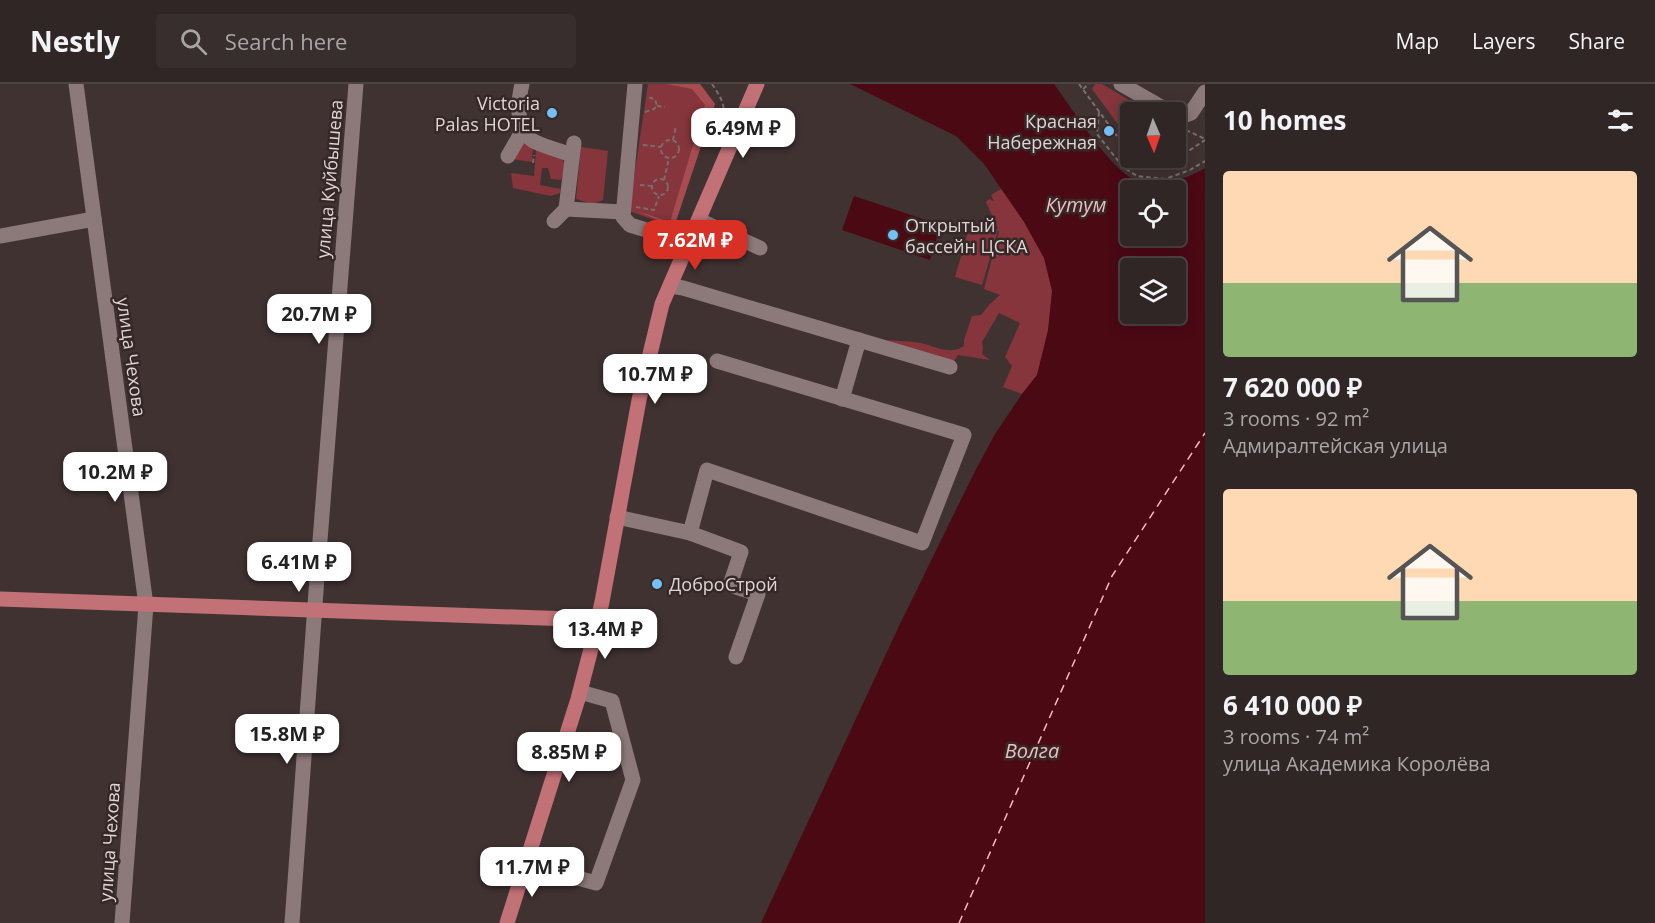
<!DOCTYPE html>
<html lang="en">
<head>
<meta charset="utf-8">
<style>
	body { margin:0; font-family:"Open Sans",sans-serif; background:#392e2e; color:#f1f3f6; height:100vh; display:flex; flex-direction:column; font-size:22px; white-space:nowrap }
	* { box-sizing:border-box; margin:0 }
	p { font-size:20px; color:#a8a5a7 }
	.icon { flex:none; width:33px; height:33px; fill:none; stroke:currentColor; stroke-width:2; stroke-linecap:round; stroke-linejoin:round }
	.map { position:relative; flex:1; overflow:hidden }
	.side { display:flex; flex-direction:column; background:#312626; width:450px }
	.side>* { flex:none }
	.needle { width:39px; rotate:178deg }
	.controls { position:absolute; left:1120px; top:18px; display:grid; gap:12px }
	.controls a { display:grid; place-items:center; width:66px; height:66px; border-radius:6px; background:#312626; box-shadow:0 3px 15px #0003,0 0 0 2px #4c4343; font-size:30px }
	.price { position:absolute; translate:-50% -51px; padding:0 14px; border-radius:12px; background:#fff; color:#222; font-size:20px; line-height:39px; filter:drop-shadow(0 2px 3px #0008) }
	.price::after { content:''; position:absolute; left:50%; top:36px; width:18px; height:14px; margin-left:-9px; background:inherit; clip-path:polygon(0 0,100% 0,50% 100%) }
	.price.selected { background:#d93025; color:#fff }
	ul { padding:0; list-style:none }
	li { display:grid; align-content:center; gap:12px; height:318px; padding:0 18px }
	li span { display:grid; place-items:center; height:186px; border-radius:6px; color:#555 }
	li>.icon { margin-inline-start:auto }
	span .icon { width:108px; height:108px; fill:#fffc; stroke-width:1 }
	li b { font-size:26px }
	h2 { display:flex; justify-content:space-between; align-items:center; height:72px; padding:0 18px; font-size:26px }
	header { display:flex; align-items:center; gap:36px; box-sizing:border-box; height:84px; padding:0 30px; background:#312626; border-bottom:2px solid #4c4343 }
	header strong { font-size:28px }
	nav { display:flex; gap:33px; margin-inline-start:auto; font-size:21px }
	.search { width:420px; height:54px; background:#392e2e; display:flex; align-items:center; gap:15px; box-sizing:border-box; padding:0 21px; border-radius:6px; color:#a8a5a7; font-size:22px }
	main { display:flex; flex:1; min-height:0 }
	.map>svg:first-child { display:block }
	.green { fill:#85353b }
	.forest { fill:#a74c51 }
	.water { fill:#4b0914; fill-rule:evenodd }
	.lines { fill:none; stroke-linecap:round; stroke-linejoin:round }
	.ferry { stroke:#f1bdbd; stroke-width:1.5; stroke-dasharray:8 6; stroke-linecap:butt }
	.path { stroke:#7a6d6d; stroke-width:2; stroke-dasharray:4.5 3; stroke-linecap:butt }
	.minor { stroke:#8c7979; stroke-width:15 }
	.major { stroke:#c27176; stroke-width:15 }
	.poi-dot { fill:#74c0f6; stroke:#372828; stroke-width:2 }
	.labels { text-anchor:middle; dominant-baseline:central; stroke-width:5; stroke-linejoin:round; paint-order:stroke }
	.poi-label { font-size:18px; fill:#dfd5d5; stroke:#372828; text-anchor:end }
	.street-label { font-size:18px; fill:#dfd5d5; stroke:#372828 }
	.water-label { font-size:20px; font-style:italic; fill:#f1bdbd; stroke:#372828 }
</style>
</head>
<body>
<header>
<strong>Nestly</strong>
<div class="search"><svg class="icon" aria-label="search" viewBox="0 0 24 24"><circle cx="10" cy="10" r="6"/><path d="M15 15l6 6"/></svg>Search here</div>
<nav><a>Map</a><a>Layers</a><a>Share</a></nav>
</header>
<main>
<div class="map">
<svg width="1205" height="839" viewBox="0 0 1205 839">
	<rect width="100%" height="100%" fill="#413232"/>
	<g class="green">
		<path d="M 648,0 L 700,0 L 715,20 L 674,143 L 629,127 Z"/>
		<path d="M 1095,0 L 1102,0 L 1139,22 L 1135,28 L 1131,28 L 1131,35 L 1123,47 L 1092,5 Z"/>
		<path d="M 526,58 L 533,64 L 532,78 L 511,75 L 519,59 Z"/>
		<path d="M 581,63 L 608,67 L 603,116 L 593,120 L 576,115 Z"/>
		<path d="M 536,65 L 563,75 L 565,84 L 561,96 L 551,95 L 548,84 L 542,84 L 540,101 L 561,105 L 560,109 L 551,112 L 513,104 L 511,89 L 534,92 Z"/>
		<path d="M 1001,105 L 1076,187 L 1037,291 L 1022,310 L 1003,303 L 1012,282 L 1005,273 L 1020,239 L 999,229 L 982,258 L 983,264 L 982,270 L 990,276 L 958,271 L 950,283 L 886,256 C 897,257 909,257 921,259 C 935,262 950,272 964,262 L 964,256 L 972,232 L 981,231 L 990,220 L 1000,211 L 984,205 L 999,148 L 998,146 L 982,201 L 955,193 L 971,138 L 998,145 L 986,118 L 989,115 L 994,117 L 991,111 Z"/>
	</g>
	<path class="forest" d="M 666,0 L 700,0 L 715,20 L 674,143 L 637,127 L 670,138 L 705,21 L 692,5 Z"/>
	<g class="water">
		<path d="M 850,0 L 1054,0 C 1071,23 1110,85 1134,95 C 1156,104 1186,96 1205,84 L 1205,839 L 761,839 L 899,542 L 974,389 L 995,350 L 1022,310 L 1037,291 L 1048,246 L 1052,207 L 1044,174 L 1024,138 L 984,80 L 956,52 ZM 1131,106 L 1176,106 L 1176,152 L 1131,152 ZM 1176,184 L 1176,230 L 1131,230 L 1131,184 Z"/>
		<path d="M 854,112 L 941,141 L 930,176 L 842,146 Z"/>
	</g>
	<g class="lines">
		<path class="ferry" d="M 959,839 L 1112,492 L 1205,349"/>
		<g class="path">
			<path d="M 712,0 C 719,11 727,21 722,33"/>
			<path d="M 1079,0 L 1125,63 L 1131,68"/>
			<path d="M 1083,5 L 1089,0"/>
			<path d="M 657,22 L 665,23"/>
			<path d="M 645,28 L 654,25 L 657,22 L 655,15 L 647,13"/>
			<path d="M 1099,28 L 1097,50 L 1123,83 L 1137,92 L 1165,95 L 1190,86 L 1205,77"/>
			<path d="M 1186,46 L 1205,55"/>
			<path d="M 673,56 L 676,42"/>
			<circle cx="670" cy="65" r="9"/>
			<path d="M 643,61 L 661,63"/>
			<path d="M 1176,73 L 1187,68 L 1205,56"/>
			<path d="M 1138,74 C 1148,81 1164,78 1174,74"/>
			<path d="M 533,79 L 534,71"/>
			<circle cx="660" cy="103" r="8"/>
			<path d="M 664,96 L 669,74"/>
			<path d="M 640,101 L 652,102"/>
			<path d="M 636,123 L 654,126 L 659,112"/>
		</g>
		<g class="minor">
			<path d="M 76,0 L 146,521 L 122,839"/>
			<path d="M 522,0 C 518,17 515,45 532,56 C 541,62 562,67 572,71"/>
			<path d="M 635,0 L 623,133 L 630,141 L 689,159"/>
			<path d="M 1121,0 L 1170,28"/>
			<path d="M 1176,32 L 1178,34 L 1191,29 L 1205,8"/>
			<path d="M 508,72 L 523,46"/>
			<path d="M 566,125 L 574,59"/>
			<path d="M 699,136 L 760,164"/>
			<path d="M 554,137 L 566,125 L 623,128"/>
			<path d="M 0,152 L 94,135"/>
			<path d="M 670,202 L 683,204 L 950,283"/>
			<path d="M 842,315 L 859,256"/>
			<path d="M 617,433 L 690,449 L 707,386 L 922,459 L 964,351 L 717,277"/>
			<path d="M 690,449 L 741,468 L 730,501 L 758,510 L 736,573"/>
			<path d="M 526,780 L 596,799 L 633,696 L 612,617 L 580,608"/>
			<path d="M 292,839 L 316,507 L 356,0"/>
		</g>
		<g class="major">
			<path d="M 0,515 L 598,536"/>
			<path d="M 507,839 L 578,615 L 592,561 L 602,518 L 639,316 L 662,220 L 757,0"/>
		</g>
	</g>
	<g class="poi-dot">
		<circle cx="552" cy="29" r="6"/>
		<circle cx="1109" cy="47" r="6"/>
		<circle cx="893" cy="151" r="6"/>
		<circle cx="657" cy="500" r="6"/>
	</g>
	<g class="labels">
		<g class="poi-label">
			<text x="540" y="19">Victoria<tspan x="540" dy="21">Palas HOTEL</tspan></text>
			<text x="1097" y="37">Красная<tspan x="1097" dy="21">Набережная</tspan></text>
			<text x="905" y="141" text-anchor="start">Открытый<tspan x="905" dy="21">бассейн ЦСКА</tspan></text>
			<text x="669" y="500" text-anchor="start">ДоброСтрой</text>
		</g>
		<g class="street-label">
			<text transform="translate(329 95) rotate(-85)">улица Куйбышева</text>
			<text transform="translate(132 273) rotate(82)">улица Чехова</text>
			<text transform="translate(109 758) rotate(-86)">улица Чехова</text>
		</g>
		<g class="water-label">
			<text x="1076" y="120">Кутум</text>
			<text x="1032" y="666">Волга</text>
		</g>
	</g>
</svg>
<div class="controls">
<a><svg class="needle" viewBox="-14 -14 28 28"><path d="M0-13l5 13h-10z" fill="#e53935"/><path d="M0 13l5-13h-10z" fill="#a8a5a7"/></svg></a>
<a><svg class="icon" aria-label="locate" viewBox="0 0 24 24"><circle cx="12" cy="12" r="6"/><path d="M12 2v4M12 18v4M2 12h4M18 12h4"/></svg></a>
<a><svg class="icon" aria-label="layers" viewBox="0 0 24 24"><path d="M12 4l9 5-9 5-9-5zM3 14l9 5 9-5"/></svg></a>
</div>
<b class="price" style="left:743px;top:75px">6.49M ₽</b>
<b class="price selected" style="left:695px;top:187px">7.62M ₽</b>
<b class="price" style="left:319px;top:261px">20.7M ₽</b>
<b class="price" style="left:655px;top:321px">10.7M ₽</b>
<b class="price" style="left:115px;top:419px">10.2M ₽</b>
<b class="price" style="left:299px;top:509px">6.41M ₽</b>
<b class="price" style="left:605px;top:576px">13.4M ₽</b>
<b class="price" style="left:287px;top:681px">15.8M ₽</b>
<b class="price" style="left:569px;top:699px">8.85M ₽</b>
<b class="price" style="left:532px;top:814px">11.7M ₽</b>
</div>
<section class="side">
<h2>10 homes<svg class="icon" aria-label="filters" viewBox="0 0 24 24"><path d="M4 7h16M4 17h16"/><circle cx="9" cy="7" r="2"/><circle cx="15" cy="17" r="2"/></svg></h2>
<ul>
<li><span style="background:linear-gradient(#ffd9b3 60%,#8fb573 0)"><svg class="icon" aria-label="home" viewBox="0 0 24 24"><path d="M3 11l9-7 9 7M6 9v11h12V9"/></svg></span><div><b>7 620 000 ₽</b><p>3 rooms · 92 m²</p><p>Адмиралтейская улица</p></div></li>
<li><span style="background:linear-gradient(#ffd9b3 60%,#8fb573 0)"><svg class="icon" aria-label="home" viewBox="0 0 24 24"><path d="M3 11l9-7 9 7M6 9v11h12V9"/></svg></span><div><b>6 410 000 ₽</b><p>3 rooms · 74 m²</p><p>улица Академика Королёва</p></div></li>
</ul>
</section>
</main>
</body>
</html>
